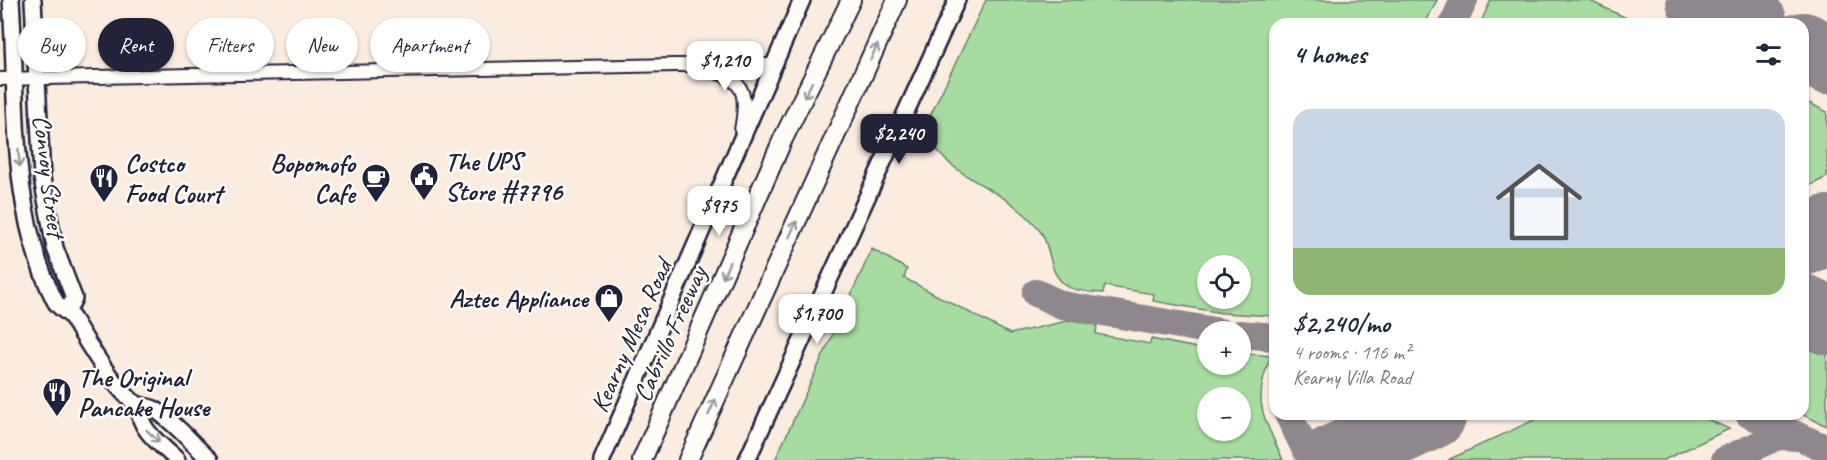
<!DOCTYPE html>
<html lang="en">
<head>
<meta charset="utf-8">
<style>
	body { margin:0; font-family:Caveat,sans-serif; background:#f6f6f7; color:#1f2937; height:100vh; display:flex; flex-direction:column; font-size:22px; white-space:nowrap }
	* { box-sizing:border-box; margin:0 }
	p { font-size:20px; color:#747a83 }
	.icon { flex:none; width:33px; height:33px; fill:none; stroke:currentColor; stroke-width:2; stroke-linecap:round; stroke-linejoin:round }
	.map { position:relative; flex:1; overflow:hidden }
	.side { position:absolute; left:1269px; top:18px; width:540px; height:402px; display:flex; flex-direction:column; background:#fff; border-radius:18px; box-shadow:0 2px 4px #0004 }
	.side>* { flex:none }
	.banner { position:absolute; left:18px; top:18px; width:570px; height:54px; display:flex; gap:12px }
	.tools { position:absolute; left:1197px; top:255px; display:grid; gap:12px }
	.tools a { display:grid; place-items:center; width:54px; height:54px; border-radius:50%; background:#fff; box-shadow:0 2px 4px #0004; font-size:30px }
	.price { position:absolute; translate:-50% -51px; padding:0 14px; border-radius:12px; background:#fff; color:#222; font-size:20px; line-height:39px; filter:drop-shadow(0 2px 3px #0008) }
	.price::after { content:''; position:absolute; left:50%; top:36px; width:18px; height:14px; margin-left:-9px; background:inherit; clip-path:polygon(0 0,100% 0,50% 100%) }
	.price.on { background:#22223b; color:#fff }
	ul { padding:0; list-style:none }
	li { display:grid; align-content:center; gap:12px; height:318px; padding:0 24px }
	li span { display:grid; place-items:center; height:186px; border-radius:18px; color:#555 }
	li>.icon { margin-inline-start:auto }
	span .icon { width:108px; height:108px; fill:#fffc; stroke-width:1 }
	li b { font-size:26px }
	h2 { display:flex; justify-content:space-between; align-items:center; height:72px; padding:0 24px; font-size:26px }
	.tag { padding:0 21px; border-radius:27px; background:#fff; box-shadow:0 2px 4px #0004; font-size:21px; line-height:54px }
	.tag.on { background:#22223b; color:#fff }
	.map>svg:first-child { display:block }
	.green { fill:#a7dca0; stroke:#647f6e; stroke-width:1.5; fill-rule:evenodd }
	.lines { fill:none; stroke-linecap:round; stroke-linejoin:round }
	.taxiway { stroke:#8f878e; stroke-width:28 }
	.runway { stroke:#8f878e; stroke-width:70 }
	.minor-casing { stroke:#22223b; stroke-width:16 }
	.major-casing { stroke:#22223b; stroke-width:20 }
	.highway-casing { stroke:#22223b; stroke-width:22 }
	.minor { stroke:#fdfcf7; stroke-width:12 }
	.major { stroke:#fdfcf7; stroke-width:15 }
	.highway { stroke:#fdfcf7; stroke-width:18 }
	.oneway { stroke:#9a9aa2 }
	.labels { text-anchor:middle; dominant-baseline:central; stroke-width:5; stroke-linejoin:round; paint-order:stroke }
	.poi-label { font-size:26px; font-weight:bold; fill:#22223b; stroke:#fdfcf7; text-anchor:start }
	.street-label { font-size:26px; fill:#22223b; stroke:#fdfcf7 }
</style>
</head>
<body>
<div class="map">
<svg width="1827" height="460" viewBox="0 0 1827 460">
	<rect width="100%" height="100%" fill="#fcece0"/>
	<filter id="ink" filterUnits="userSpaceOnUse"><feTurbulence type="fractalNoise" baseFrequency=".0167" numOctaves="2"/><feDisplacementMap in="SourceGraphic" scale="12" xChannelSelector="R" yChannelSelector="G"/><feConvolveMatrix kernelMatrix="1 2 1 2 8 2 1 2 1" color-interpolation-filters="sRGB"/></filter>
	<g filter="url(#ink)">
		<g class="green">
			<path d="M 986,0 L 1437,0 L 1425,24 L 1275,24 L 1275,316 L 1222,313 L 1153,301 L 1154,294 L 1105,286 L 1103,293 C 1093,292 1076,292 1067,286 C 1048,274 1052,251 1042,234 C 1036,224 1025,214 1016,207 C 986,182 924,166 929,118 ZM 1208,266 L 1240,266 L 1240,298 L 1208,298 Z"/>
			<path d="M 1491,0 L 1588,0 L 1639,24 L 1480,24 Z"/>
			<path d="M 1803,100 L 1827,112 L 1827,177 L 1803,189 Z"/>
			<path d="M 872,249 L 907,269 L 904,278 L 1010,334 L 1071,320 L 1097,325 L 1096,334 L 1150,344 L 1151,339 L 1207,350 L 1208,364 L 1240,364 L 1241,353 L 1271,356 C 1251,403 1264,417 1283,460 L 775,460 ZM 1208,398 L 1240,398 L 1240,430 L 1208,430 Z"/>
			<path d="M 1803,338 L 1827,349 L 1827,426 L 1801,414 Z"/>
			<path d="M 1547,414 L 1696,414 L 1729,429 L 1664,460 L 1448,460 Z"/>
		</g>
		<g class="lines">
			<g class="taxiway">
				<path d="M 1453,24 L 1464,0"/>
				<path d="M 1036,293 L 1062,305 L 1220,332"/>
				<path d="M 1240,334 L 1275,337"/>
				<path d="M 1288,414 L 1308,454 L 1324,460"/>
				<path d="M 1749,414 L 1827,449"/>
				<path d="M 1725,460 L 1778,436 L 1798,437"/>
			</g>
			<g class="runway">
				<path d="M 1701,0 L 1753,24"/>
				<path d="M 1803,47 L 1827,59"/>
				<path d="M 1803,241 L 1827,230"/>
				<path d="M 1803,309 L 1827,320"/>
				<path d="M 1333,460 L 1432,414"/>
			</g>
			<g class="minor-casing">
				<g id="minor">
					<path d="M 706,69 C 745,79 748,93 741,130"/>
					<path d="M 0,79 L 676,65 L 773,65"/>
				</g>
			</g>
			<g class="major-casing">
				<g id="major">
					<path d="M 11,0 C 18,100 8,209 55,301 C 59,309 68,311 73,319 C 90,347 108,379 132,401 C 140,408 148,405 156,410 C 176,424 193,444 210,460"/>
					<path d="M 33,0 L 42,178 L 55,248 L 74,298 L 68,311"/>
					<path d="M 139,407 C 138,430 162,445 177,460"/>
					<path d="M 602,460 L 802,0"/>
					<path d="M 747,460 L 957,0"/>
				</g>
			</g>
			<g class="highway-casing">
				<g id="highway">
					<path d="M 642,460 L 783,139 L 851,0"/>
					<path d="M 688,460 L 897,0"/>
				</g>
			</g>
			<use href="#minor" class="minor"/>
			<use href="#major" class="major"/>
			<use href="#highway" class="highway"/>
		</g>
		<defs><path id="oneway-shaft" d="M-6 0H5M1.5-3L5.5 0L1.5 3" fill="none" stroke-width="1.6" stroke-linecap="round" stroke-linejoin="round" transform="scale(1.5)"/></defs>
		<g class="oneway">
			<use href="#oneway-shaft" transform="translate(874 52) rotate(-66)"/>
			<use href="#oneway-shaft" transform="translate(808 90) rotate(117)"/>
			<use href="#oneway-shaft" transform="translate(19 158) rotate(86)"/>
			<use href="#oneway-shaft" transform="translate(793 229) rotate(-66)"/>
			<use href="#oneway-shaft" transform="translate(726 270) rotate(114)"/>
			<use href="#oneway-shaft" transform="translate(712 407) rotate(-66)"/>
			<use href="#oneway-shaft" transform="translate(153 436) rotate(43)"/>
		</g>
	</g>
	<defs>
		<g id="civic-pin" transform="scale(1.5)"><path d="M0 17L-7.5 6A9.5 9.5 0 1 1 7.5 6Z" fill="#22223b" stroke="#fdfcf7"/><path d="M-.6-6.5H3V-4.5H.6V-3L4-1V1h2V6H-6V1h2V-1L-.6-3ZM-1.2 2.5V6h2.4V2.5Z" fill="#fff"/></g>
		<g id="restaurant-pin" transform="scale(1.5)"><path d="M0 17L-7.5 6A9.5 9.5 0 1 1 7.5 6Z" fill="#22223b" stroke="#fdfcf7"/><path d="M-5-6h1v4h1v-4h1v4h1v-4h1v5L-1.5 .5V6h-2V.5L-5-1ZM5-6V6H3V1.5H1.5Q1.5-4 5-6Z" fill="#fff"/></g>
		<g id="cafe-pin" transform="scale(1.5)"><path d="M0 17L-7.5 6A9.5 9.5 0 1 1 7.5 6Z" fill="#22223b" stroke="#fdfcf7"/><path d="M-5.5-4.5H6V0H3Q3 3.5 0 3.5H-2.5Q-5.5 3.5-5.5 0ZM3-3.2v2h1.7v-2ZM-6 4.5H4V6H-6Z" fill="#fff"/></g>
		<g id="shop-pin" transform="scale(1.5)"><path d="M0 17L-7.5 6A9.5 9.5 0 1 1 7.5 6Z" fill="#22223b" stroke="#fdfcf7"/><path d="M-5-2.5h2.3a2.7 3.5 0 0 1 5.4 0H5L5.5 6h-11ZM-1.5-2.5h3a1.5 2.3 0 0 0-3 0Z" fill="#fff"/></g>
	</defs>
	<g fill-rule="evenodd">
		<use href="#civic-pin" x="424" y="176"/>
		<use href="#restaurant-pin" x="104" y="178"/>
		<use href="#cafe-pin" x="376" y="178"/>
		<use href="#shop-pin" x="609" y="298"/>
		<use href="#restaurant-pin" x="57" y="392"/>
	</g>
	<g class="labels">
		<g class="poi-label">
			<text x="445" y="161">The UPS<tspan x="445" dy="30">Store #7796</tspan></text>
			<text x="125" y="163">Costco<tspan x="125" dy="30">Food Court</tspan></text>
			<text x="355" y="163" text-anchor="end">Bopomofo<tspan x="355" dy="30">Cafe</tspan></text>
			<text x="588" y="298" text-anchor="end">Aztec Appliance</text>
			<text x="78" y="377">The Original<tspan x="78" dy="30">Pancake House</tspan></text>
		</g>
		<g class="street-label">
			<text transform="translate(49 176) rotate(83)">Convoy Street</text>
			<text transform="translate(670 334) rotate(-66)">Cabrillo Freeway</text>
			<text transform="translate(631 336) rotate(-66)">Kearny Mesa Road</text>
		</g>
	</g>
</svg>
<div class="tools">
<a><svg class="icon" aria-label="locate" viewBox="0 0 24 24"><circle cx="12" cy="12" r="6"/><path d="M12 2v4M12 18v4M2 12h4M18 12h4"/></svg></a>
<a>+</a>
<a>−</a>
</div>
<b class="price" style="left:725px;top:92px">$1,210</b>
<b class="price on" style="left:899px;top:165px">$2,240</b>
<b class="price" style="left:719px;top:237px">$975</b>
<b class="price" style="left:817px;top:345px">$1,700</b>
<div class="banner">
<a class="tag">Buy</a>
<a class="tag on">Rent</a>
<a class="tag">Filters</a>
<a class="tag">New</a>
<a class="tag">Apartment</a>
</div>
<section class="side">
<h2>4 homes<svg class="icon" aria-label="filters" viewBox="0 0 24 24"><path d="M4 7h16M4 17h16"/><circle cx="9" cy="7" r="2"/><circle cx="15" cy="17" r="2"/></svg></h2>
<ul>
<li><span style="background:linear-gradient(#c9d6e8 75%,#8fb573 0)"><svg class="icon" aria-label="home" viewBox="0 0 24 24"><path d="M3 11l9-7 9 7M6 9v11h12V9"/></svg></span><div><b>$2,240/mo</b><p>4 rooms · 116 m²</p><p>Kearny Villa Road</p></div></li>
</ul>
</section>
</div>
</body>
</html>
